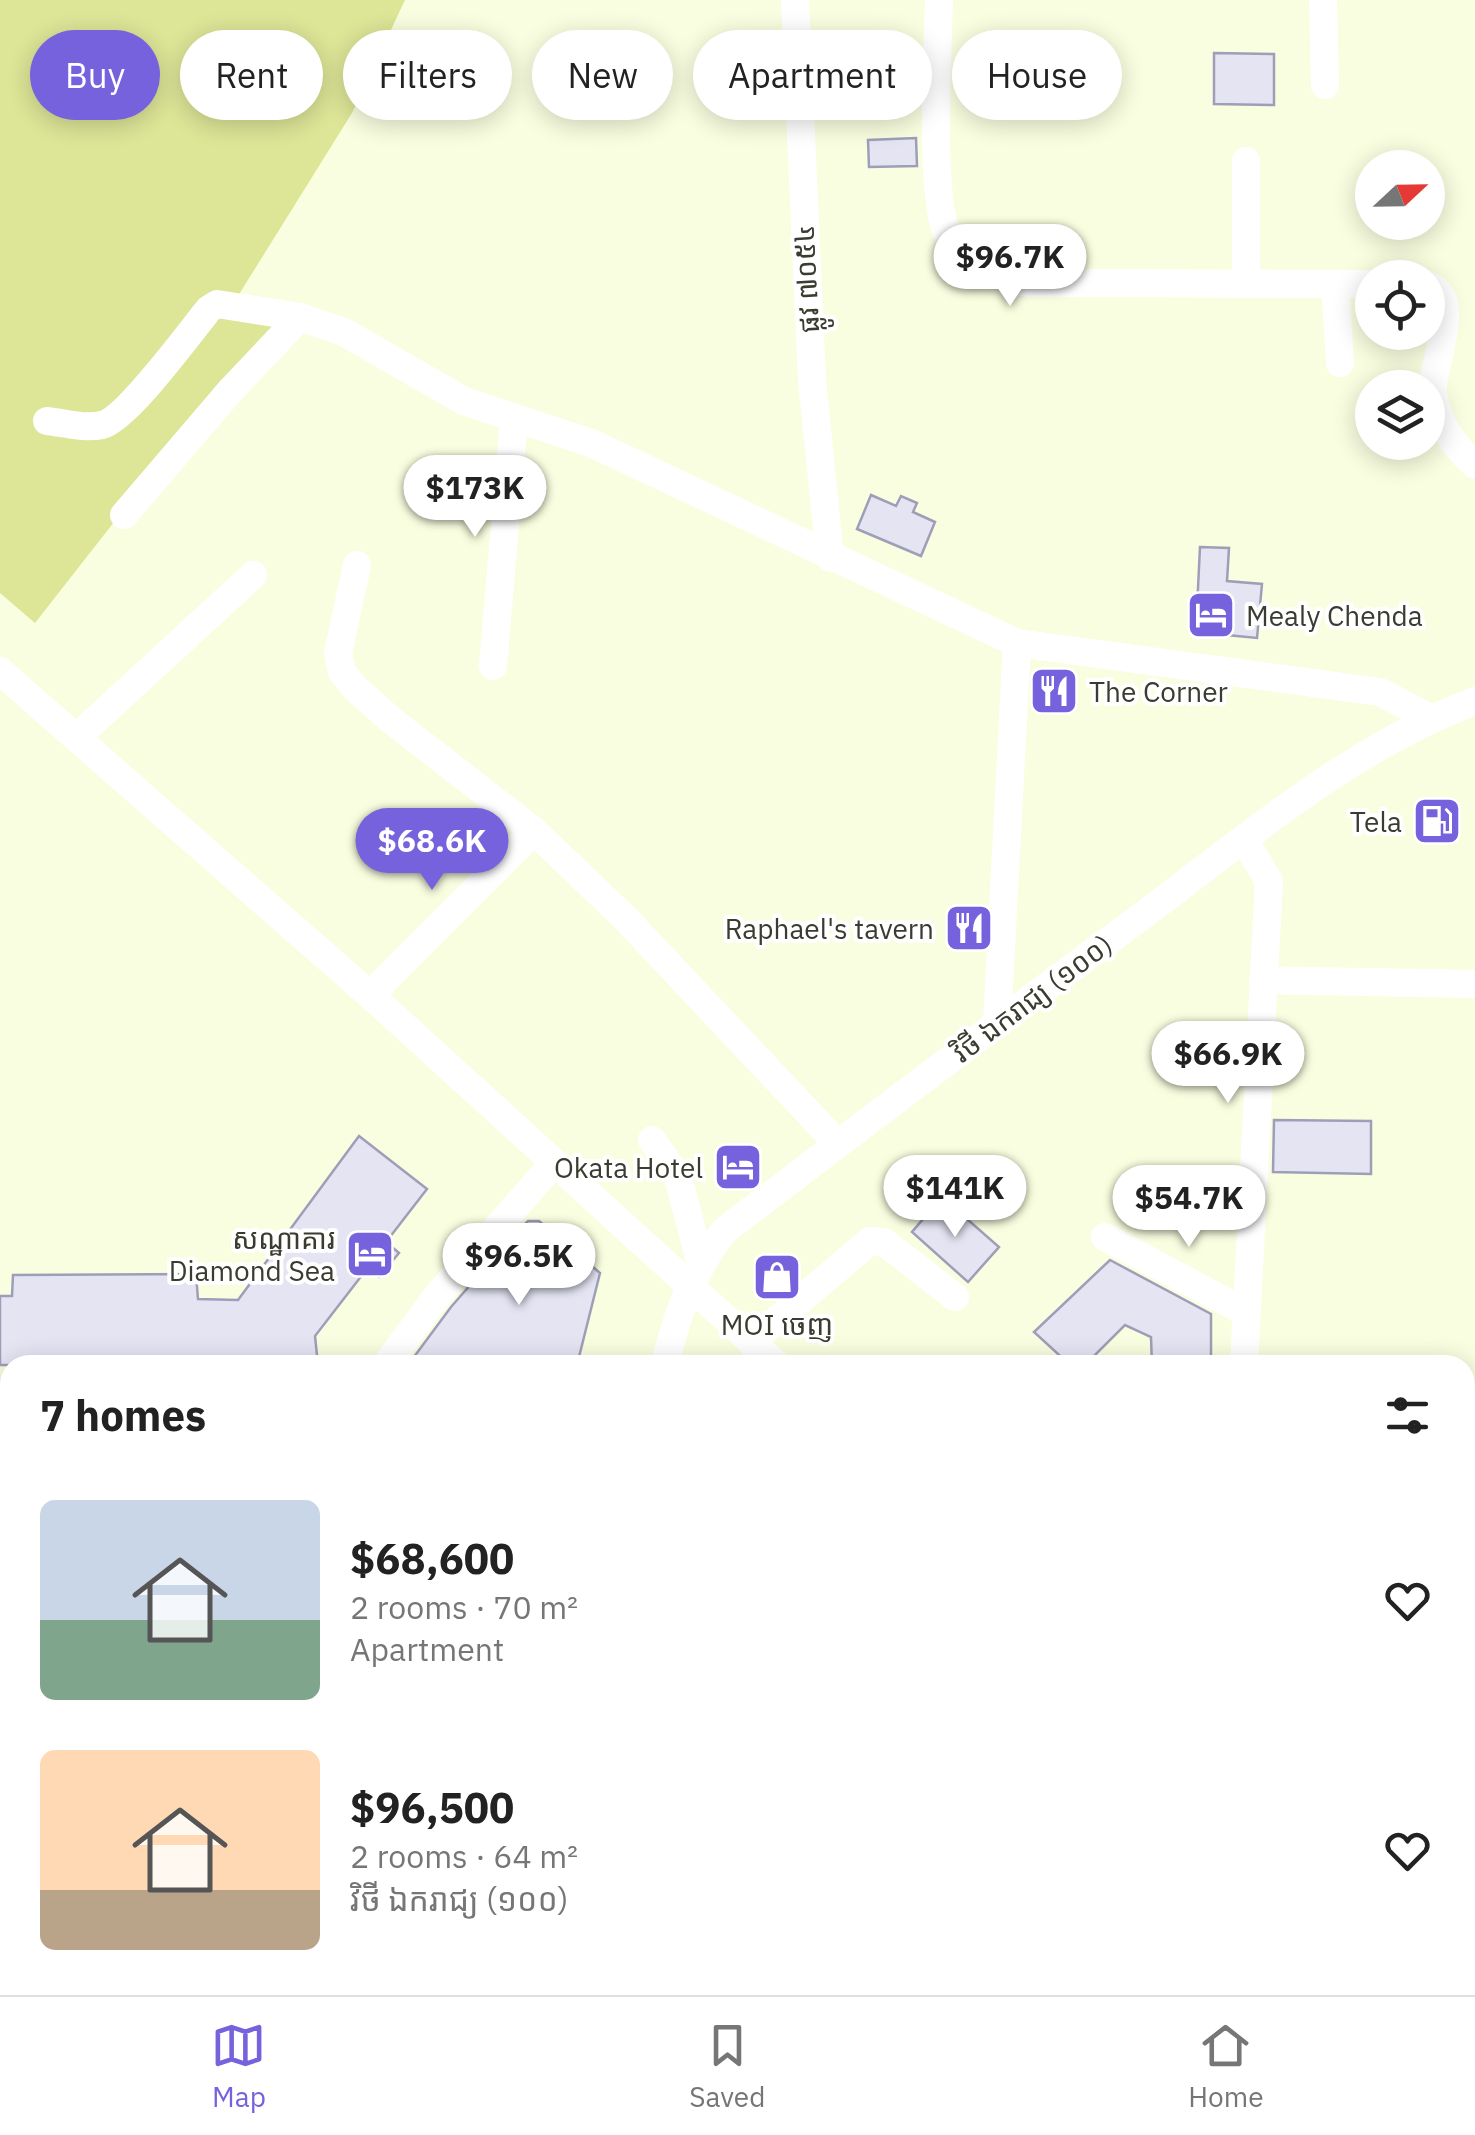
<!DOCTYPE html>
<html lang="en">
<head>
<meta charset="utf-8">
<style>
	body { margin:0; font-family:"IBM Plex Sans","Noto Sans Khmer",sans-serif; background:#f2f2f2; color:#222; height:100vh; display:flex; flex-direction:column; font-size:38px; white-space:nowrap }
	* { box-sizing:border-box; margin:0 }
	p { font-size:32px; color:#767676 }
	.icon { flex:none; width:55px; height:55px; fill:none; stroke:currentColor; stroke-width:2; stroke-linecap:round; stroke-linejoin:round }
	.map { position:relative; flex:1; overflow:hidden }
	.details { position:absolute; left:0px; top:1355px; width:1475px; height:640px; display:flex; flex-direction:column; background:#fff; border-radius:30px 30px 0 0; box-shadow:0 5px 25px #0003 }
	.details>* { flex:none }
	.top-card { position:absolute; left:30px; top:30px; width:1415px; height:90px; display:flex; gap:20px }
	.needle { width:65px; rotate:68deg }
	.controls { position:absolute; left:1355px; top:150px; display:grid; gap:20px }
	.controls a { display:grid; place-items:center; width:90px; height:90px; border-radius:50%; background:#fff; box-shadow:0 5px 25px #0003; font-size:50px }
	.price { position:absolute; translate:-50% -85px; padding:0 22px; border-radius:35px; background:#fff; color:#222; font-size:32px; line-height:65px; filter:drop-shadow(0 2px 5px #0008) }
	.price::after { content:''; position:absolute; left:50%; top:60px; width:30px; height:22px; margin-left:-15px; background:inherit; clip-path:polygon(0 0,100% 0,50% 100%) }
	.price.on { background:#7762dd; color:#fff }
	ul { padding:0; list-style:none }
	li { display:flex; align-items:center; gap:30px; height:250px; padding:0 40px }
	li span { display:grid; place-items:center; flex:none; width:280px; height:200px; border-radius:15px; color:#555 }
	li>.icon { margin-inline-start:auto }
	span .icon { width:120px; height:120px; fill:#fffc; stroke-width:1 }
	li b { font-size:42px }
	h2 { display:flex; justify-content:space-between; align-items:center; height:120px; padding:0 40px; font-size:42px }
	.tag { padding:0 35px; border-radius:45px; background:#fff; box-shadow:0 5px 25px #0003; font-size:35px; line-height:90px }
	.tag.on { background:#7762dd; color:#fff }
	.tabs { display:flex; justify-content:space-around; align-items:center; height:140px; border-top:2px solid #e0e0e0; background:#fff; font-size:28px; color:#767676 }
	.tabs a { display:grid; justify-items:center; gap:5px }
	.tabs .on { color:#7762dd }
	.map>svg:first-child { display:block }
	.green { fill:#dde597 }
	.building { fill:#e4e4f3; stroke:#9f9eb8; stroke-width:2.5 }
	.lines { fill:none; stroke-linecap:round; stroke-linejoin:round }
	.path { stroke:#989a85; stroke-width:4; stroke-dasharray:8 5; stroke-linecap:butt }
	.minor { stroke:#fff; stroke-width:28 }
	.major { stroke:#fff; stroke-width:35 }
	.labels { text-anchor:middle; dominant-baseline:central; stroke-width:8; stroke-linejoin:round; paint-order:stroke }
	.street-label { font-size:28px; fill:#3b3c30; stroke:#fff }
	.poi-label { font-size:28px; fill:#3b3c30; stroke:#fff; text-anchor:end }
</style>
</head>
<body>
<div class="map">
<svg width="1475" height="1995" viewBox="0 0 1475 1995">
	<rect width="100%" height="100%" fill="#fafee0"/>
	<path class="green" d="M 0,0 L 405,0 L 352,113 L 238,296 L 289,313 L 197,416 L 35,623 L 0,593 Z"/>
	<g class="building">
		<path d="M 1214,53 L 1274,54 L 1274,105 L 1214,104 Z"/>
		<path d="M 916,138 L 917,166 L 869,167 L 868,140 Z"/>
		<path d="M 871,495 L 896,506 L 901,496 L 917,503 L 913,512 L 935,522 L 921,556 L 857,529 Z"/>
		<path d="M 1200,547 L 1229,548 L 1227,581 L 1262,584 L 1257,638 L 1227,635 L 1227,631 L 1196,629 Z"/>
		<path d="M 1274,1120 L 1371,1121 L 1371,1174 L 1273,1172 Z"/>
		<path d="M 359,1136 L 427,1189 L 386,1242 L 399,1253 L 379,1277 L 366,1270 L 315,1336 L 318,1365 L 0,1365 L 0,1296 L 12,1296 L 13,1275 L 196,1274 L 198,1299 L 238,1300 Z"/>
		<path d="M 942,1197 L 999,1247 L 968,1282 L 912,1232 Z"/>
		<path d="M 528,1221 L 539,1221 L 600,1273 L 577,1365 L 408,1365 L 451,1307 L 492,1260 L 504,1258 L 513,1248 L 513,1236 Z"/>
		<path d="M 1110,1260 L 1211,1314 L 1211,1365 L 1152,1365 L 1151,1337 L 1125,1325 L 1085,1365 L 1070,1365 L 1034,1332 Z"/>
	</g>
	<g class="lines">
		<path class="path" d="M 718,1365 L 719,1359 L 726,1365"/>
		<g class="minor">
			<path d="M 795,0 L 812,380 L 830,558"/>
			<path d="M 939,0 C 938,48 928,206 950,240 C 969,269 997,278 1029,283 L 1372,284"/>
			<path d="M 1323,0 L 1325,85"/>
			<path d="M 1246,161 L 1246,284"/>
			<path d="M 1335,284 L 1340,363"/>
			<path d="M 1428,285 C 1465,301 1430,365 1433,393 C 1438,423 1452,445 1475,465"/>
			<path d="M 47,421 C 65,423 84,429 102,425 C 127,419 190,332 209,309 L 217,304 L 300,317 L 344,332 L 464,401 L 591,443 L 1017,643 L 1380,692 L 1430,718"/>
			<path d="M 124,515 L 230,391 L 300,317"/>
			<path d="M 357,565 L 338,653 L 342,672 L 355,688 L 391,720 L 534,831 L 625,918 L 838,1144"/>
			<path d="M 493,666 L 514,418"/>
			<path d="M 0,671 L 370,995 L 777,1365"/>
			<path d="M 76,738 L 253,575"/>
			<path d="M 1244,840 L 1269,881 L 1244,1365"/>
			<path d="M 1263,980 L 1475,984"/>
			<path d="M 370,995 L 534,831"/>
			<path d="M 997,1024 L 1017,643"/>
			<path d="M 652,1140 L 678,1177 L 700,1261"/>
			<path d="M 1105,1237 L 1247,1313"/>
			<path d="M 751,1342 L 870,1241 L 884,1242 L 955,1297"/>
			<path d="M 386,1365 L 437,1296 L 554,1163"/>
			<path d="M 665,1365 C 676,1316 693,1270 724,1231 C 865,1123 1007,1016 1150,910 C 1252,833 1355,746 1475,701"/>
			<path d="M 0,1464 L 10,1464"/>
			<path d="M 1465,1486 L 1475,1486"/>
			<path d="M 1465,1678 L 1475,1678"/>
		</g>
		<g class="major">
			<path d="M 1465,1954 L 1475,1961"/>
			<path d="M 512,1995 L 515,1985"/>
		</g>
	</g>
	<defs>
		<g id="hotel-square" transform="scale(2.5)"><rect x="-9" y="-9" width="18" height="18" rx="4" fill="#7762dd" stroke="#fff"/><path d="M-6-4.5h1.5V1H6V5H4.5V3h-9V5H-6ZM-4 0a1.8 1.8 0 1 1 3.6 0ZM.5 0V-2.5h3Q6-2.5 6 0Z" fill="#fff"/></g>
		<g id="restaurant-square" transform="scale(2.5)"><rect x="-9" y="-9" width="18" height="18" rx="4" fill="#7762dd" stroke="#fff"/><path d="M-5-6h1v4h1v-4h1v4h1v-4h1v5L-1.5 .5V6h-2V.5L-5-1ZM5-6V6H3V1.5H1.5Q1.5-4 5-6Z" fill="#fff"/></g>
		<g id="fuel-square" transform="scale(2.5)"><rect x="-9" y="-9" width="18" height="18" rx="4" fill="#7762dd" stroke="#fff"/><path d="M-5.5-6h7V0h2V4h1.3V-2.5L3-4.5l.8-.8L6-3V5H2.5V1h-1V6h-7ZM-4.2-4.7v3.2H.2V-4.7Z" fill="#fff"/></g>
		<g id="shop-square" transform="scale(2.5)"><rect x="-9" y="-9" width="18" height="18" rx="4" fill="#7762dd" stroke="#fff"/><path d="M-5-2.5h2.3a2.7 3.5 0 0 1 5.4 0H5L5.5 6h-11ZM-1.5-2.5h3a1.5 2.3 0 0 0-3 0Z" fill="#fff"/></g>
	</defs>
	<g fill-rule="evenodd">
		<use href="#hotel-square" x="1211" y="615"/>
		<use href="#restaurant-square" x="1054" y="691"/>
		<use href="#fuel-square" x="1437" y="821"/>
		<use href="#restaurant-square" x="969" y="928"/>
		<use href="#hotel-square" x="738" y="1167"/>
		<use href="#hotel-square" x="370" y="1254"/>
		<use href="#shop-square" x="777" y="1277"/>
	</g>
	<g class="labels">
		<g class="street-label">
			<text transform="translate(806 279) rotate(-93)">ផ្លូវ ៧០៥៤</text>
			<text transform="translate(1032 998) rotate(-37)">វិថី ឯករាជ្យ (១០០)</text>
		</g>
		<g class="poi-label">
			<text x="1246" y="615" text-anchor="start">Mealy Chenda</text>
			<text x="1089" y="691" text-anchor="start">The Corner</text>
			<text x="1402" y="821">Tela</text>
			<text x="934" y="928">Raphael's tavern</text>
			<text x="703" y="1167">Okata Hotel</text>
			<text x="335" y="1238">សណ្ឋាគារ<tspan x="335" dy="32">Diamond Sea</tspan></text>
			<text x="777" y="1324" text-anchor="middle">MOI ចេញ</text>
		</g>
	</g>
</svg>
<div class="controls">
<a><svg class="needle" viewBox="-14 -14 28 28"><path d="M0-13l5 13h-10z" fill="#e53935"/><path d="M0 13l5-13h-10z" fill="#767676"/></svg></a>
<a><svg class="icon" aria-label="locate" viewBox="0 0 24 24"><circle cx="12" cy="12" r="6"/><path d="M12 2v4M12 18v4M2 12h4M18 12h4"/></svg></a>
<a><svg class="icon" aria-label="layers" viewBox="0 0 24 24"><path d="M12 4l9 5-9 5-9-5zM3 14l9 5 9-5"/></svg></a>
</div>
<b class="price" style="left:1010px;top:309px">$96.7K</b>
<b class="price" style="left:475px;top:540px">$173K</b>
<b class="price on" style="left:432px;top:893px">$68.6K</b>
<b class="price" style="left:1228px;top:1106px">$66.9K</b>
<b class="price" style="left:955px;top:1240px">$141K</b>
<b class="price" style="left:1189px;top:1250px">$54.7K</b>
<b class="price" style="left:519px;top:1308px">$96.5K</b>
<div class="top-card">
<a class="tag on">Buy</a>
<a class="tag">Rent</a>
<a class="tag">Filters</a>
<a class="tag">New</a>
<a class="tag">Apartment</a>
<a class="tag">House</a>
</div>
<section class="details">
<h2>7 homes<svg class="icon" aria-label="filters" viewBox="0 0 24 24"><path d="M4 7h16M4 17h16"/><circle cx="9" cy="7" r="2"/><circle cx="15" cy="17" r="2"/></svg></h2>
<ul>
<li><span style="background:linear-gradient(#c9d6e8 60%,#7fa58c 0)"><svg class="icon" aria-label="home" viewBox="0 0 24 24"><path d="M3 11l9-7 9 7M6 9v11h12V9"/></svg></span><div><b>$68,600</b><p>2 rooms · 70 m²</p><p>Apartment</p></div><svg class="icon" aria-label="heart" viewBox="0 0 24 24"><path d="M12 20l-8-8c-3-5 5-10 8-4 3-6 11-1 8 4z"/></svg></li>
<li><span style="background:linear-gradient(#ffd9b3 70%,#b9a48a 0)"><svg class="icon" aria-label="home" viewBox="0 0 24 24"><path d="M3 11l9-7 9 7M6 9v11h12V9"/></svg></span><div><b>$96,500</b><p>2 rooms · 64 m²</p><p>វិថី ឯករាជ្យ (១០០)</p></div><svg class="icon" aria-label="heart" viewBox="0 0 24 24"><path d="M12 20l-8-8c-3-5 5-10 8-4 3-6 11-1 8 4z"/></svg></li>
</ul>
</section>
</div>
<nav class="tabs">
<a class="on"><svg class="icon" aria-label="map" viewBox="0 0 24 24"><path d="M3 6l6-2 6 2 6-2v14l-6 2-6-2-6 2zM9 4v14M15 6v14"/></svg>Map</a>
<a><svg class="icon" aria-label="saved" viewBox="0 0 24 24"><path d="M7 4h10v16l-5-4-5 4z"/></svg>Saved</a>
<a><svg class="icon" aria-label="home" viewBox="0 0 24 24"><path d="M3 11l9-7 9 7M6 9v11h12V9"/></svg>Home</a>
</nav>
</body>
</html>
